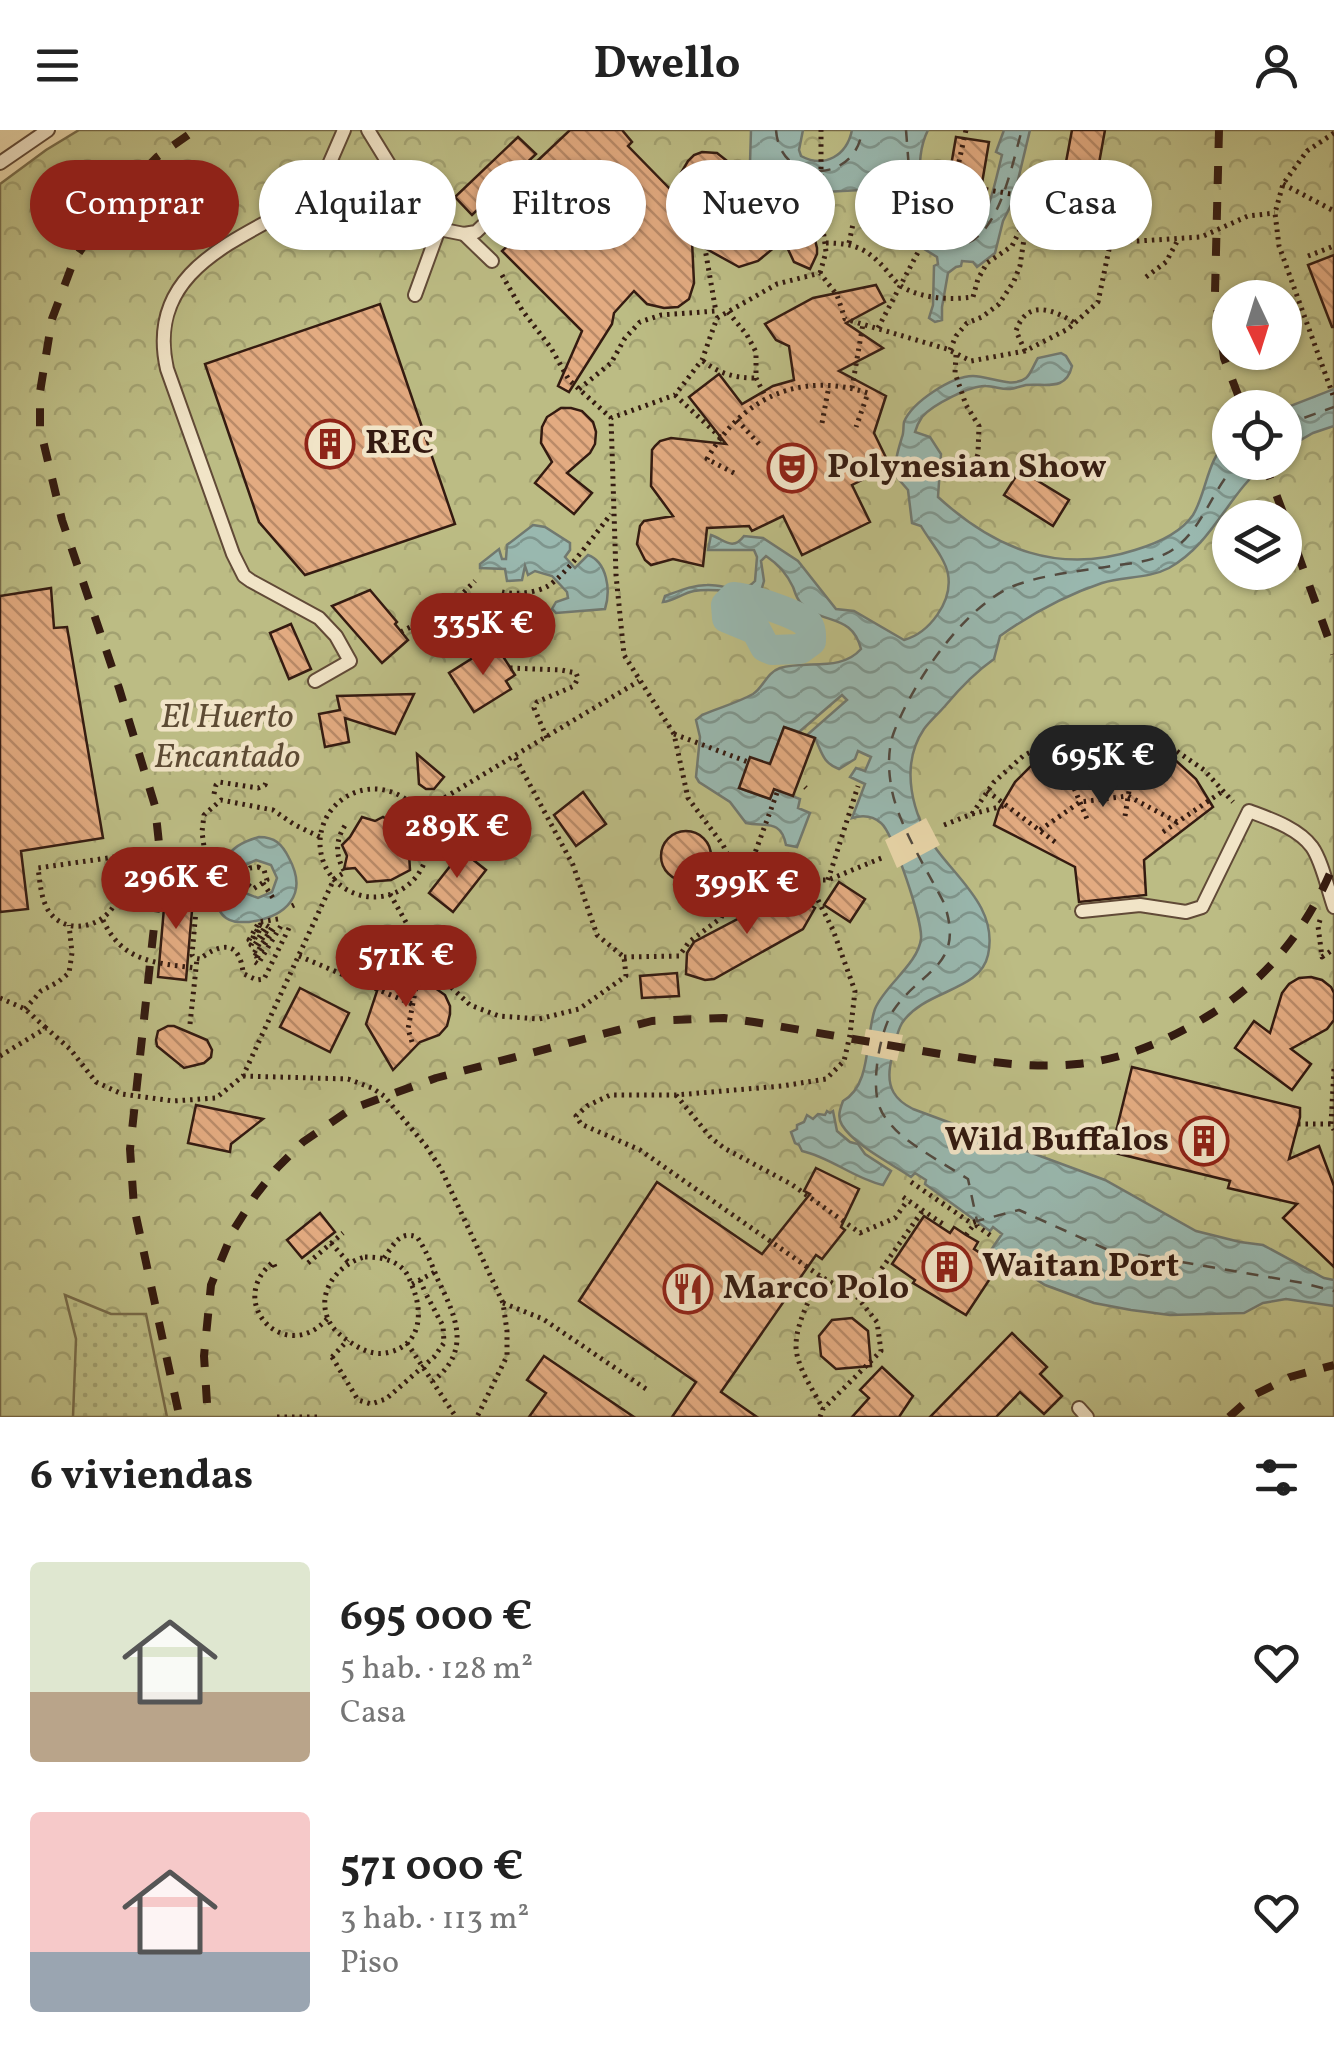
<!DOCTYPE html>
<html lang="es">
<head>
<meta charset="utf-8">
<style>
	body { margin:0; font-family:Vollkorn,serif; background:#f2f2f2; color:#222; height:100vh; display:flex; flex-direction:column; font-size:38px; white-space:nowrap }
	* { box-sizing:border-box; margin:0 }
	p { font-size:32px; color:#767676 }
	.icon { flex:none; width:55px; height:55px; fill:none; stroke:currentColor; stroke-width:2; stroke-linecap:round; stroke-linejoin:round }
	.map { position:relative; height:1287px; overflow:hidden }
	.side { display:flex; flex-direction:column; background:#fff; flex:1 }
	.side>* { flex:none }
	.guide { position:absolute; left:30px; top:30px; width:1275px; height:90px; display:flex; gap:20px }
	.needle { width:65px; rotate:176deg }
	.fabs { position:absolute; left:1212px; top:150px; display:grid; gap:20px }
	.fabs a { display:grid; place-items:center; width:90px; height:90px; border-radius:50%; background:#fff; box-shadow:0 2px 8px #0004; font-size:50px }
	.price { position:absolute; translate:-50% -85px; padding:0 22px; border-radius:35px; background:#8f2418; color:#fff; font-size:32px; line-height:65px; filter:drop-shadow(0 2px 5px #0008) }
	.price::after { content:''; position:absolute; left:50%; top:60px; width:30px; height:22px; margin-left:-15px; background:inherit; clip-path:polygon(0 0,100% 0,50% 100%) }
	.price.current { background:#222; color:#fff }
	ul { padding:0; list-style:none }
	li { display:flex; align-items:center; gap:30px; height:250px; padding:0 30px }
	li span { display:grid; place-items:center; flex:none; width:280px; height:200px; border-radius:10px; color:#555 }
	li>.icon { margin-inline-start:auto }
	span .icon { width:120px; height:120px; fill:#fffc; stroke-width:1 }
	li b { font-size:42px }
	h2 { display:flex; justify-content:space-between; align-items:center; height:120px; padding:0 30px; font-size:42px }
	.tag { padding:0 35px; border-radius:45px; background:#fff; box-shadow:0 2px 8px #0004; font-size:35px; line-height:90px }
	.tag.current { background:#8f2418; color:#fff }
	header { display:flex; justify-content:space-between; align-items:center; height:130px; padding:0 30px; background:#fff; font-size:45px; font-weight:700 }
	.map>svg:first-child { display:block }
	.park { fill:url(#park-crowns); stroke:#786c4a; stroke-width:2.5; fill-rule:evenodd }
	.garden { fill:url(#garden-dots); stroke:#786c4a; stroke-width:2.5 }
	.water { fill:url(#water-waves); stroke:#717970; stroke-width:2.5; fill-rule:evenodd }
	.pier { fill:#e9d6a9 }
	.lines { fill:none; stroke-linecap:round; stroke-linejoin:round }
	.canal { stroke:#99b8af; stroke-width:30 }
	.ferry { stroke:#524a40; stroke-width:2.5; stroke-dasharray:12 10; stroke-linecap:butt }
	.building { fill:url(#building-back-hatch); stroke:#341b11; stroke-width:2.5 }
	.service-casing { stroke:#614a37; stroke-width:16 }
	.path { stroke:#341b11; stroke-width:5; stroke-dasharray:2.5 5; stroke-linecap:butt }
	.service { stroke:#f1e4c7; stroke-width:12 }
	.rail { stroke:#341b11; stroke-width:8; stroke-dasharray:18 18; stroke-linecap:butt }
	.path-bridge { stroke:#341b11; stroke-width:5; stroke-dasharray:2.5 5; stroke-linecap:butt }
	.labels { text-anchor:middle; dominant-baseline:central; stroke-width:9; stroke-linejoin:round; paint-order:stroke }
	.poi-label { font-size:35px; font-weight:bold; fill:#341b11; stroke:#f1e4c7; text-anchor:start }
	.park-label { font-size:35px; font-style:italic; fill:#5d4b34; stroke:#f1e4c7 }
</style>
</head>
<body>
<header><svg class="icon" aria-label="menu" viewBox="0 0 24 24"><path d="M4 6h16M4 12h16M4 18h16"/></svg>Dwello<svg class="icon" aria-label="person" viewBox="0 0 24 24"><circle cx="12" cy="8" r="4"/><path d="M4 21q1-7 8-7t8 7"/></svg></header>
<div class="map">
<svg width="1334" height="1287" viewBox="0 0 1334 1287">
	<defs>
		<pattern id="park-crowns" width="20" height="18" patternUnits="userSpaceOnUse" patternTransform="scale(2.5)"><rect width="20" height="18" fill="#bcbc84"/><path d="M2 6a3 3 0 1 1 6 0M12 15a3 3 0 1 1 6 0" fill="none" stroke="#a2a171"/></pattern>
		<pattern id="garden-dots" width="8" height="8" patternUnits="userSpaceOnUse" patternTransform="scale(2.5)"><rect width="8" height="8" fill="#bcbc84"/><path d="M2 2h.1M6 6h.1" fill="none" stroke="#a2a171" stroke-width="1.8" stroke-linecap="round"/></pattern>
		<pattern id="water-waves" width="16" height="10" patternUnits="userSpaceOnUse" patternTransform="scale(2.5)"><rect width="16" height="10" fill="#99b8af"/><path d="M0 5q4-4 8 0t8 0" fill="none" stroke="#7e958d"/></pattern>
		<pattern id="building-back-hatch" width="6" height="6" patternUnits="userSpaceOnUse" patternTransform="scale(2.5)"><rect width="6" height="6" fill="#e3ab81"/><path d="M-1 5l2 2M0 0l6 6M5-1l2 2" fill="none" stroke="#b98a68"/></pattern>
	</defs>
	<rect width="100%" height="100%" fill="#e9d6a9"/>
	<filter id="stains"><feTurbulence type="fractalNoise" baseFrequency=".002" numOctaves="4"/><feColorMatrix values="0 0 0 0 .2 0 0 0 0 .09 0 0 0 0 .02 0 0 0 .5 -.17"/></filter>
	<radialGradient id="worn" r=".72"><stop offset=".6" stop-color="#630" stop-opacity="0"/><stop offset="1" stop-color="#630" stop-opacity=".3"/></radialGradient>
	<path class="park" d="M 79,0 L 1334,0 L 1334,1287 L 0,1287 L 0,54 L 46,20 ZM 1230,168 L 1285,168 L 1285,222 L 1230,222 ZM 1230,278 L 1285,278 L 1285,332 L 1230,332 ZM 1230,388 L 1285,388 L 1285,442 L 1230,442 Z"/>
	<path class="garden" d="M 65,1165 L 111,1184 L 146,1184 L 167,1287 L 73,1287 L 76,1209 Z"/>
	<g class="water">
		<path d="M 751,0 L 803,0 L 799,20 L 801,26 C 825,39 847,25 852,0 L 928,0 C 921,14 917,37 923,51 C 927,61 933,63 935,74 L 924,97 C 981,142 992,63 1002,25 L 996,22 L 1004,0 L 1030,0 L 1013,71 L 1003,91 L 995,123 L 977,137 L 973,132 L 962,131 L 961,136 L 956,137 L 948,143 L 942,177 L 942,190 L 935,192 L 929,188 L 933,175 L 934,136 L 938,134 L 937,127 L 913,112 L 895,87 L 877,69 L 861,60 L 824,62 L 775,58 L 759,50 L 750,33 Z"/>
		<path d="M 1061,223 L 1066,226 L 1072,236 C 1066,262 1045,253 1026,255 C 1021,256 1016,258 1010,259 C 1002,260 995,256 986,256 C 971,255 932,275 922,287 C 918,293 917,295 915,302 L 930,307 L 941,324 L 938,367 C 995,419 1058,445 1135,420 C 1155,414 1180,404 1193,385 C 1207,362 1207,326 1230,310 L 1230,332 L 1267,333 C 1228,363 1214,413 1169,438 C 1148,449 1124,446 1102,453 C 1066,465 1031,484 1000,506 L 994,529 C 974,543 960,558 945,576 C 938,584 930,591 924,599 C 899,636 912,686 937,720 C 960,751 998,780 988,825 C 980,862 925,859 902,893 C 896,904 892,925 890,937 C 887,958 895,970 913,979 L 1105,1050 L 1196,1101 L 1240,1112 L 1263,1115 L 1324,1148 L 1334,1150 L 1334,1176 L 1286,1169 L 1263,1173 L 1244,1183 L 1170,1185 L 1131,1180 L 1094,1173 L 1045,1155 L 991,1120 L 1002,1104 L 993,1097 L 990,1101 L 925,1054 L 926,1050 L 915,1043 L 911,1047 C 892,1034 854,1015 842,995 C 837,987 840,979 843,971 C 872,955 865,907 875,879 C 884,856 918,834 921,809 C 923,792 893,703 881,693 C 873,686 862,685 852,688 L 865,654 L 850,647 L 856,638 L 865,641 L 871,627 L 858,621 L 855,629 L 839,639 C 823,633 822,623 815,608 L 807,605 L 847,570 L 842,565 L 799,602 L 784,597 L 770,634 L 739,658 L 770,669 L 774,659 L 800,669 L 798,678 L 810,683 L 797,717 L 786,715 C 781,689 766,697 746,693 L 730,672 L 699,652 L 696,647 L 700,607 L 696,590 L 702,585 C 718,578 737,573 753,564 C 764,557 766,543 780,538 C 807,530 841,542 861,519 C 852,482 821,496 800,472 C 796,467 795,462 793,457 C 787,444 778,434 766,426 L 761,431 L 764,451 L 761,461 C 739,465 716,457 694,461 C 683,463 674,471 663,472 L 665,466 C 679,461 692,455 707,455 C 725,454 741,466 755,451 L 757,427 L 754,420 L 708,420 L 711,405 C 724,409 732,422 744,406 L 763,408 L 798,431 L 836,479 L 854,481 L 904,510 C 929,503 953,472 948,444 C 945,428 929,410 921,396 L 912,393 L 908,360 L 895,345 C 896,326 897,324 902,307 C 904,303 903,297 904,292 C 912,272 952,246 973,246 C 989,246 1012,259 1026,248 C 1031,244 1034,234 1038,228 Z"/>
		<path d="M 1334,259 L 1334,296 L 1313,303 L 1285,319 L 1285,278 Z"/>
		<path d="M 533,395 L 545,397 L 570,413 L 570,420 L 565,427 L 575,438 L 588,425 C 607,432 611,460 605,479 L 556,483 L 552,479 L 556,472 L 568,468 L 567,462 L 552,446 L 535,441 L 528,445 L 525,436 L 522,450 L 507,451 L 505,439 L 480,438 L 480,434 L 499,419 L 502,429 L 506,429 L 507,415 Z"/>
		<path d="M 259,707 C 275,707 282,714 289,728 C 309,765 286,787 249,792 C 240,792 233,793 226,788 C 219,783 217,775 215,767 L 218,766 C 221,732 225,716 259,707 ZM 256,730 L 271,735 L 277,748 L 272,762 L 258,768 L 245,763 L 239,750 L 243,736 Z"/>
		<path d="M 827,981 L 830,983 L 833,981 L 837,1001 L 850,1012 L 858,1014 L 865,1024 L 891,1041 L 883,1055 C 855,1049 830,1027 802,1021 L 799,1015 L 795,1013 L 791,1002 L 797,999 L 797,995 L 804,992 L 807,985 L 813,989 L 818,984 L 825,985 Z"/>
	</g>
	<g class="pier">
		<path d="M 926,688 L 940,715 L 897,738 L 885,710 Z"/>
		<path d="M 866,899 L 903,905 L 897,931 L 861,924 Z"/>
	</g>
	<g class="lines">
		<path class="canal" d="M 734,467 C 748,468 799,484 808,494 C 812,500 811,505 811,511 L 800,519 L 772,520 L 765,517 L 756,500 L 727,488 L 726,475 Z"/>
		<g class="ferry">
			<path d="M 776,0 C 780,57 857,53 862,0"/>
			<path d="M 906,0 L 912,78 C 916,93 925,107 940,113 C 996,133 1011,35 1022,0"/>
			<path d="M 1285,298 L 1298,290 L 1334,277"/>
			<path d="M 1239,332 C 1211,358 1204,401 1169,422 C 1153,431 1135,433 1117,435 C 1085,441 1051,443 1019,454 C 967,471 913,552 894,602 C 888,618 888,638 891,655 C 896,691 927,740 944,773 C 966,837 921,839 893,881 C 880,901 870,955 880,978 C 882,984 888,992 893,997 C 905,1012 949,1037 968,1049 L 977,1091 L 1019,1080 L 1106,1119 L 1303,1153 L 1334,1161"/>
		</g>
	</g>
	<g class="building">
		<path d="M 570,0 L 622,0 L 632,12 L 628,16 L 671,60 L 688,31 L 694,25 L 702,22 L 717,23 L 731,34 L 776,116 L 758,131 L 739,137 L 692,111 L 694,153 L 689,169 L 678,177 L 664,178 L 647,174 L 634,161 L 614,183 L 612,194 L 569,262 L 558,256 L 582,201 L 502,121 L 543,83 L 559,96 L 566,96 L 570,93 L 571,83 L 557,69 L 564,62 L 532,36 Z"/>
		<path d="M 1072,0 L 1105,0 L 1098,39 L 1066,32 Z"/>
		<path d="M 518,7 L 536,24 L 472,85 L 455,67 Z"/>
		<path d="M 956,7 L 989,12 L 980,65 L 947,59 Z"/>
		<path d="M 800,87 L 811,94 L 817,118 L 817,124 L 810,139 L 794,132 L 779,100 L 792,88 Z"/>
		<path d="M 1334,125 L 1334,197 L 1332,197 L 1308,135 Z"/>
		<path d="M 876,155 L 885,172 L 846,193 L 883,218 L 839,241 L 886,266 L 874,303 L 890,336 L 852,355 L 870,392 L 802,425 L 783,386 L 752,401 L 749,396 L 707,398 L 703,436 L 673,429 L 651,435 L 645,430 L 637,414 L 640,396 L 644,391 L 673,386 L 651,356 L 652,320 L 655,316 L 660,311 L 671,308 L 726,314 L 689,267 L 719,244 L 742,274 L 773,256 L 794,250 L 789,216 L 776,210 L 765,194 L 813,168 Z"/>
		<path d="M 380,174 L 455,394 L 305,445 L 259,392 L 205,234 Z"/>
		<path d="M 561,278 L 571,278 L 582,281 L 593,292 L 596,302 L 595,314 L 590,323 L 567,343 L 592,363 L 574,384 L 535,353 L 552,332 L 541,313 L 542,297 L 547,287 Z"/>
		<path d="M 1020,340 L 1069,370 L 1053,396 L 1004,365 Z"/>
		<path d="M 51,458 L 54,498 L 67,497 L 103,708 L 21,721 L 28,779 L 0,782 L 0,466 Z"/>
		<path d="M 370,460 L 397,492 L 395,494 L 408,510 L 382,533 L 332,476 Z"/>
		<path d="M 291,494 L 311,539 L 289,549 L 270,503 Z"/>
		<path d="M 495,514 L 515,545 L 506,551 L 511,559 L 474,582 L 449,543 Z"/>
		<path d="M 414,564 L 395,604 L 345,588 L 349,612 L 325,617 L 319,584 L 340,580 L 337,566 Z"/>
		<path d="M 784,597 L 815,608 L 793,666 L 774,659 L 770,669 L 739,658 L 750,627 L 770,634 Z"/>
		<path d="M 1105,603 L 1144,613 L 1173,628 L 1196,649 L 1213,677 L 1144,730 L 1146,765 L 1079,772 L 1075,737 L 994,695 L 999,679 L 1015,652 L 1038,629 L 1066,614 Z"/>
		<path d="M 417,624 L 444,647 L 434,659 L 426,659 L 419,654 Z"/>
		<path d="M 583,662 L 606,694 L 576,716 L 554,685 Z"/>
		<path d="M 362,687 L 375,691 L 383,687 L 398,696 L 408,708 L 410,740 L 391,750 L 367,752 L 355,738 L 344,739 L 347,726 L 342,715 L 350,707 Z"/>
		<circle cx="686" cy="726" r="25"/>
		<path d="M 462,721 L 486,740 L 453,782 L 429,763 Z"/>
		<path d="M 839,752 L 865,769 L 850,792 L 824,775 Z"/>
		<path d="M 166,755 L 194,757 L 186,850 L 158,847 Z"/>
		<path d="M 785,764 L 793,765 L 815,778 L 803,799 L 714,849 L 705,850 L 686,844 L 687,823 L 694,812 Z"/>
		<path d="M 405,815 L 428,853 L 445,865 L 450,876 L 450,884 L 447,896 L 439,905 L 420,912 L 393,940 L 366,894 L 383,843 Z"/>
		<path d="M 677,843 L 679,866 L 642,868 L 640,846 Z"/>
		<path d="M 1311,847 L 1322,850 L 1331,857 L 1334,863 L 1334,890 L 1327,899 L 1291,919 L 1311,934 L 1292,960 L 1235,918 L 1254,891 L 1270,903 L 1282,863 L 1289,854 L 1299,848 Z"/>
		<path d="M 300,858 L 349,883 L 330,922 L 280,897 Z"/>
		<path d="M 168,896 L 174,896 L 207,910 L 212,920 L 211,927 L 204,933 L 184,938 L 157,916 L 156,910 L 158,901 Z"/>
		<path d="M 1132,937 L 1300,978 L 1300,987 L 1289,1029 L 1319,1016 L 1334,1056 L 1334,1137 L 1283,1088 L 1297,1074 L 1228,1058 L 1230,1051 L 1111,1022 Z"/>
		<path d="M 196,975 L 263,989 L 231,1014 L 230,1022 L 188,1013 Z"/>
		<path d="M 816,1038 L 859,1059 L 841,1097 L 845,1100 L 822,1129 L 816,1125 L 721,1262 L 757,1287 L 672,1287 L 696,1252 L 579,1171 L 657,1052 L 762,1124 L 810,1064 L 804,1061 Z"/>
		<path d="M 320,1083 L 335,1102 L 302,1128 L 287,1110 Z"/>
		<path d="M 924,1086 L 950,1103 L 954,1097 L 966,1105 L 978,1112 L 974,1119 L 999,1135 L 966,1185 L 913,1153 L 915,1150 L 892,1134 Z"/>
		<path d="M 852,1188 L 868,1201 L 871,1236 L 836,1239 L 821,1226 L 819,1206 L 832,1190 Z"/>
		<path d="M 1012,1203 L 1047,1237 L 1040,1244 L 1062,1266 L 1044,1284 L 1020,1262 L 996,1287 L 930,1287 Z"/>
		<path d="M 544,1226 L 634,1287 L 529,1287 L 546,1263 L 527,1250 Z"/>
		<path d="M 882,1237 L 913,1266 L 899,1287 L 852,1287 L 869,1268 L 860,1260 Z"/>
	</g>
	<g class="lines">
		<g class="service-casing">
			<g id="service">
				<path d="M 368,0 L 419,83 L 439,99 L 464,104 L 476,102 L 527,54 L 562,87"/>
				<path d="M 0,33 L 48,0"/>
				<path d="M 464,104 L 492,131"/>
				<path d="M 415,165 L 439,99"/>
				<path d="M 315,551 L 350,531 L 336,506 L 319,488 L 251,451 L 244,446 L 233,424 L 167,239 C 145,141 236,111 305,71 L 315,63 L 321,53 L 344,0"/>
				<path d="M 1082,781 L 1140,775 L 1186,782 L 1202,777 L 1249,681 C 1270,689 1298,698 1312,717 C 1322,731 1328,760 1334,777"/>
				<path d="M 1079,1278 L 1087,1287"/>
			</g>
		</g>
		<g class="path">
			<path d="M 1334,3 L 1307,21 L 1283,54 L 1275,83 L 1279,116 L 1334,268"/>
			<path d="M 954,54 L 966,0"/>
			<path d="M 1283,54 L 1334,81"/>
			<path d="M 681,61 L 703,107 L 716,182"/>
			<path d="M 826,113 C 855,113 868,119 887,141 C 892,147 897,154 904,158 C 925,169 951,170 973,167 L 978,149 L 987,133 L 1012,116 L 1020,100 L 1053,73"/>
			<path d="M 849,113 L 853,94"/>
			<path d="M 1308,126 L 1334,116"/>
			<path d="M 820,143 L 826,122 L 821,83 L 821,0"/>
			<path d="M 502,145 L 522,180 L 551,218 L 569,250 L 611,288"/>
			<path d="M 1146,147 L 1166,132 L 1179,108"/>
			<path d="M 728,182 L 747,205 L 756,222 L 756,248 L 766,268"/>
			<path d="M 878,198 L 954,54 L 1051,71 C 1069,65 1075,52 1083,36"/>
			<path d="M 950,220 L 956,206 L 967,193 L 982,187 L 999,174 L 1014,151 L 1020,136 L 1024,109 L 1081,58 L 1090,37"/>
			<path d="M 1025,221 L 1016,201 C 1027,168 1054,180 1075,193"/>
			<path d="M 956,225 L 955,243 L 966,275 L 979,296 L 978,324 L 971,343"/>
			<path d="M 703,231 C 720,244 735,248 756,248"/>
			<path d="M 852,258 L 863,194"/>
			<path d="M 579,259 L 611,233 L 625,208 L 640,192 L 661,185 L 716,181"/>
			<path d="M 675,265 L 720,307"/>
			<path d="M 737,290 L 759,314"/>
			<path d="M 822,293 L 829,256"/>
			<path d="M 734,343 L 707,329 C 742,267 801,241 868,263 L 856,297"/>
			<path d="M 502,462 C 515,465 536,463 548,456 C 566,445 597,402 611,384"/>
			<path d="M 401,502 L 450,476 L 475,451"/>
			<path d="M 510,538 L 561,540 L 576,543 L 578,548 L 574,556 L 537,572 L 534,578 L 547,608"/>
			<path d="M 674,604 L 748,632"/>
			<path d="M 1054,610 L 1087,689"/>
			<path d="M 805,657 L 806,658"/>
			<circle cx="374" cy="713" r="54"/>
			<path d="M 987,661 L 1055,712"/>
			<path d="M 214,664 L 216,655 L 219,652 L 258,658 L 265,655 L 267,649"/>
			<path d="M 419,683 L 639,551"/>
			<path d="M 972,684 L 1007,675"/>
			<path d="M 1125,686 L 1138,605"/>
			<path d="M 944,695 L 972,684 L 994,652 L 1023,626 L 1054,610 L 1096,602 L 1138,605 L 1172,618 L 1204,640 L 1233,672"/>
			<path d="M 1040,700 L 1080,672 L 1128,666 L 1177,692"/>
			<path d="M 1163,702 L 1223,661"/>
			<path d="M 115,727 C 118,740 121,753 118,766 C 110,795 70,808 50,783 C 41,771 40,752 38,738 Z"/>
			<path d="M 258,737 L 264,740 L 267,750 L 253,759 L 245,752 L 245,743 L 250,738 Z"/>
			<path d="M 808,750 L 828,750 L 884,727"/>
			<path d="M 828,750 L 858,656"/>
			<path d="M 263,753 L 275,771"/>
			<path d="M 390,764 L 433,840 L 470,875 L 499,886 L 539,889 L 579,879 L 626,846 L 624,827 L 597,805 L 573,735 L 515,627"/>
			<path d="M 292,776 L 294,775"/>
			<path d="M 278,789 L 259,792 L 249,810 L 251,811 L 260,795 L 262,796 L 251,815 L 254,816 L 266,795 L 269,797 L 253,825 L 255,826 L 272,797 L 274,798 L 255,832 L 258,834 L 282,794"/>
			<path d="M 103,790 C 122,832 155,833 196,838"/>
			<path d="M 1320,790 L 1318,796 L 1322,827 L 1334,819"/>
			<path d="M 289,798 L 264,849 L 257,850 L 244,844 C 242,839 242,832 239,827 C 231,809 211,820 200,829 L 194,828 L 192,825 L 198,758 L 205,724 L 202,702 L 204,685 L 221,670 L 273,680 L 295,695 L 320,707"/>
			<path d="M 299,826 L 412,874"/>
			<path d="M 624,827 L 679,826 L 689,812 L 721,788 L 739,748 L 752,731 L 778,660"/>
			<path d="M 0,868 L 25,879 L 46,898"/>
			<path d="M 25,879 L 41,861 L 58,852 L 69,843 L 72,823 L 69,795"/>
			<path d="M 190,894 L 197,829"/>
			<path d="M 412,912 L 408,899 L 416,857 L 433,840"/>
			<path d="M 0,926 L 46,898 L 70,919 L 96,952 L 122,964 L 173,971 L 216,968 L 243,946 L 334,749 L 345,742 C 335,726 335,710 346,694"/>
			<path d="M 1334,939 L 1331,994 L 1334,1000"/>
			<path d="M 243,946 L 348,949 L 372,958 L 384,966 L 426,1016 L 441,1039 L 503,1173 L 507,1201 L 507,1226 L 477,1287"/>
			<path d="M 676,965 L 711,1008 L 724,1018 L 791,1054 L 860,1103 L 895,1088 L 908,1070"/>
			<path d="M 1298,994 L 1331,994"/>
			<path d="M 911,1052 L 971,1093 L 977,1091 L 977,1096 L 994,1108"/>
			<path d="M 903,1067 L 943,1094"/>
			<path d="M 966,1105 L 975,1093"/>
			<path d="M 331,1113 L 349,1133"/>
			<path d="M 365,1127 C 379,1127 392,1129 402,1138 C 408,1143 410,1151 413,1158 C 423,1183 421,1214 390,1222 C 376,1226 364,1221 353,1214 C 344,1208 335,1202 330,1193 C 314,1164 337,1134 365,1127 Z"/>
			<path d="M 384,1128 C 393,1116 399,1100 417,1107 C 426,1120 432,1135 438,1150 C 456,1187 472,1220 433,1251"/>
			<path d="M 308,1133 L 343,1103"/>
			<path d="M 275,1137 L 273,1132 C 224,1172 285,1236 327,1189"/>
			<path d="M 820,1146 C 811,1167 797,1191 796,1214 C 795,1235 814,1261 823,1279"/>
			<path d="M 420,1150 L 426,1164"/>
			<path d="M 412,1154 L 435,1142"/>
			<path d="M 857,1167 L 873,1151 L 923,1080"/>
			<path d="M 503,1173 L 543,1189 L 649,1261"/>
			<path d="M 407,1213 L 456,1287"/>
			<path d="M 332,1227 L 348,1210"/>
			<path d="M 277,1287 L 318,1287"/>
			<path d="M 820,1287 L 823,1279 L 881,1221 L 877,1192 L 857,1167 L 820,1146 L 640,1020 L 581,994 L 576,986 L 587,976 L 610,965 L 676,965 L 782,956 L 826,949 L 844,931 L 850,905 L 855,861 L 833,800 L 808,750 L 739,748 L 723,715 L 688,668 L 674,604 L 624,525 L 616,445 L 611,288 L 675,265 L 702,230 L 717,188 L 777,154 L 820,143 L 837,165 L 845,189 L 947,219 L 971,231 L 1025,221 L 1068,199 L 1098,172 L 1111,110 L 1138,111 L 1201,107 L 1248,86 L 1275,83"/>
		</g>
		<use href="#service" class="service"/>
		<g class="rail">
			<path d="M 1219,0 L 1215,163 L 1224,228 L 1243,278"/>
			<path d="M 1264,332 L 1285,388"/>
			<path d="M 1285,388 L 1334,524"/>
			<path d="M 207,1273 L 204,1226 L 211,1155 L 233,1101 L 255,1066 L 277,1038 L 303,1012 L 351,979 L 436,948 L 652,891 L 724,888 L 754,892 C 807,901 859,910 911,919 C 965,928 1023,940 1077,934 C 1127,929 1169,910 1211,884 C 1269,848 1308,797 1334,734"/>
			<path d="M 178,1280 L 134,1077 L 130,1019 L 161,732 L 155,676 L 119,558 L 62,390 L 40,298 L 40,262 L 52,189 L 74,130 L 110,77 L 134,50 L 157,27 L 195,0"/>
			<path d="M 1229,1287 L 1254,1265 L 1290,1247 L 1334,1235"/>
		</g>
		<path class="path-bridge" d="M 332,1227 L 358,1270 L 371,1274 L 386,1269 L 434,1227 L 444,1213 L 443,1196 L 426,1164"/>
	</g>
	<defs>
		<g id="building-ring" transform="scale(2.5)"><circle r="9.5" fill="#f1e4c7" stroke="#8f2418" stroke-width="1.5"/><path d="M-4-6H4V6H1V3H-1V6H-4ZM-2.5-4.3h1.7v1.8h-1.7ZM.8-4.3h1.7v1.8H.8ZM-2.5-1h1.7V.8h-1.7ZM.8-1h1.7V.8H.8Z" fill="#8f2418"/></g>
		<g id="theatre-ring" transform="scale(2.5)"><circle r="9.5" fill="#f1e4c7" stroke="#8f2418" stroke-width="1.5"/><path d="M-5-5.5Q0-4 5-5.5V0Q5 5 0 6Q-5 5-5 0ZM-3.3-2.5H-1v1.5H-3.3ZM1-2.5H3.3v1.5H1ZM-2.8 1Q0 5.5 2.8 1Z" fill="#8f2418"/></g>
		<g id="restaurant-ring" transform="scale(2.5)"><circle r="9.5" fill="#f1e4c7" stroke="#8f2418" stroke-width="1.5"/><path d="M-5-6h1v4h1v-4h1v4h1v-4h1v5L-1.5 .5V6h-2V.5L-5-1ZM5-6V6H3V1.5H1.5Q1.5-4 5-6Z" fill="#8f2418"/></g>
	</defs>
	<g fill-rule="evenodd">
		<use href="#building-ring" x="330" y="314"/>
		<use href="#theatre-ring" x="792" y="338"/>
		<use href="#building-ring" x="1204" y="1011"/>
		<use href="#building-ring" x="947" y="1137"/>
		<use href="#restaurant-ring" x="688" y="1159"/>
	</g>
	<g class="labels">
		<g class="poi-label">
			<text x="365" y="314">REC</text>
			<text x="827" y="338">Polynesian Show</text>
			<text x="1169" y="1011" text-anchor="end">Wild Buffalos</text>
			<text x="982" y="1137">Waitan Port</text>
			<text x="723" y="1159">Marco Polo</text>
		</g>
		<g class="park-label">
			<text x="227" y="588">El Huerto<tspan x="227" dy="40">Encantado</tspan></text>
		</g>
	</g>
	<rect width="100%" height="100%" filter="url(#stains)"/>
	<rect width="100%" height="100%" fill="url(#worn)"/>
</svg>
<div class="fabs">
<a><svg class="needle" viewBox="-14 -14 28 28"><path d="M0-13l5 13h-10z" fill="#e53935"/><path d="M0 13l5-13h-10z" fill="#767676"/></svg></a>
<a><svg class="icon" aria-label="locate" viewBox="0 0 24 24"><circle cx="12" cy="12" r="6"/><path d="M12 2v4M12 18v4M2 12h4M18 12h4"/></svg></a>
<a><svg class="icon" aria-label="layers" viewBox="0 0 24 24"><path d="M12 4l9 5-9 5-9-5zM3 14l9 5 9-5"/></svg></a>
</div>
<b class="price" style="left:483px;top:548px">335K €</b>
<b class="price current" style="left:1103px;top:680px">695K €</b>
<b class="price" style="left:457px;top:751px">289K €</b>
<b class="price" style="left:176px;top:802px">296K €</b>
<b class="price" style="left:747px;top:807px">399K €</b>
<b class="price" style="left:406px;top:880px">571K €</b>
<div class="guide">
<a class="tag current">Comprar</a>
<a class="tag">Alquilar</a>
<a class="tag">Filtros</a>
<a class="tag">Nuevo</a>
<a class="tag">Piso</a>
<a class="tag">Casa</a>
</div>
</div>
<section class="side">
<h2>6 viviendas<svg class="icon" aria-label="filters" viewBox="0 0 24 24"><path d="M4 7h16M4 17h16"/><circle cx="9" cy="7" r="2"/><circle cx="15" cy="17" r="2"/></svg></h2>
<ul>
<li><span style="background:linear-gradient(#dfe7d0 65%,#b9a48a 0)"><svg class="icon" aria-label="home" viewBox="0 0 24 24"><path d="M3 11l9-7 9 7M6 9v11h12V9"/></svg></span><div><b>695 000 €</b><p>5 hab. · 128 m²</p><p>Casa</p></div><svg class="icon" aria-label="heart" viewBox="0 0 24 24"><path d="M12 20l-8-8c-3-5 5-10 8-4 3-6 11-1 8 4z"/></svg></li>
<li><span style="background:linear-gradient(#f6c9c9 70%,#9aa5b1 0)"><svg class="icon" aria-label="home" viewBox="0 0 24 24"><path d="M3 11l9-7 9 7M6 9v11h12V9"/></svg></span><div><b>571 000 €</b><p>3 hab. · 113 m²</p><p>Piso</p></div><svg class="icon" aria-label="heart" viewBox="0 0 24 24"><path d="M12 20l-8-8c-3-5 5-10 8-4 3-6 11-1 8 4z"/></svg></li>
</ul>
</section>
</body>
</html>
